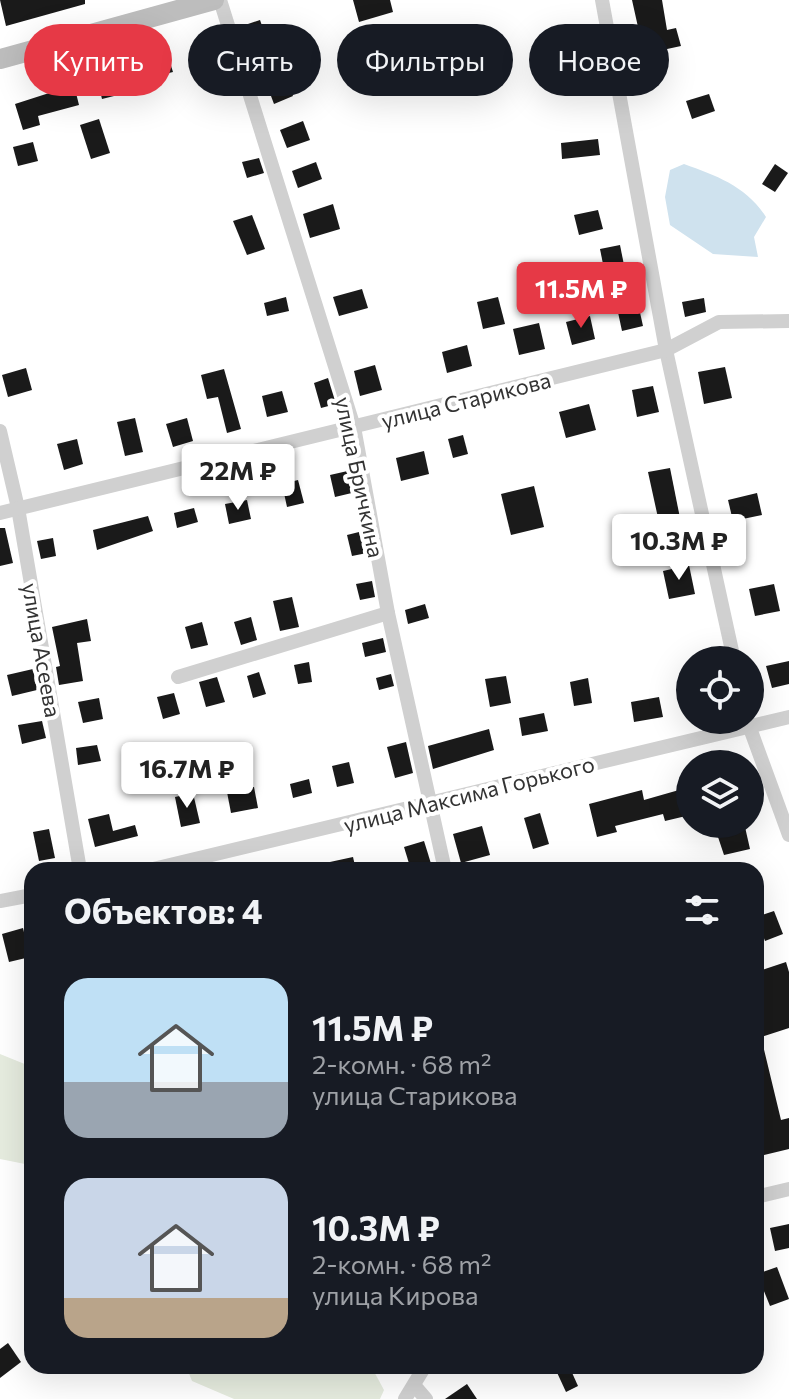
<!DOCTYPE html>
<html lang="ru">
<head>
<meta charset="utf-8">
<style>
	body { margin:0; font-family:Commissioner,sans-serif; background:#20242c; color:#f1f3f6; height:100vh; display:flex; flex-direction:column; font-size:30px; white-space:nowrap }
	* { box-sizing:border-box; margin:0 }
	p { font-size:26px; color:#9ea1a6 }
	.icon { flex:none; width:44px; height:44px; fill:none; stroke:currentColor; stroke-width:2; stroke-linecap:round; stroke-linejoin:round }
	.map { position:relative; flex:1; overflow:hidden }
	.sheet { position:absolute; left:24px; top:862px; width:740px; height:512px; display:flex; flex-direction:column; background:#171b24; border-radius:24px; box-shadow:0 8px 32px #0002 }
	.sheet>* { flex:none }
	.hud { position:absolute; left:24px; top:24px; width:742px; height:72px; display:flex; gap:16px }
	.tools { position:absolute; left:676px; top:646px; display:grid; gap:16px }
	.tools a { display:grid; place-items:center; width:88px; height:88px; border-radius:50%; background:#171b24; box-shadow:0 8px 32px #0002; font-size:40px }
	.price { position:absolute; translate:-50% -68px; padding:0 18px; border-radius:8px; background:#fff; color:#222; font-size:26px; line-height:52px; filter:drop-shadow(0 2px 4px #0008) }
	.price::after { content:''; position:absolute; left:50%; top:48px; width:24px; height:18px; margin-left:-12px; background:inherit; clip-path:polygon(0 0,100% 0,50% 100%) }
	.price.current { background:#e63946; color:#fff }
	ul { padding:0; list-style:none }
	li { display:flex; align-items:center; gap:24px; height:200px; padding:0 40px }
	li span { display:grid; place-items:center; flex:none; width:224px; height:160px; border-radius:24px; color:#555 }
	li>.icon { margin-inline-start:auto }
	span .icon { width:96px; height:96px; fill:#fffc; stroke-width:1 }
	li b { font-size:34px }
	h2 { display:flex; justify-content:space-between; align-items:center; height:96px; padding:0 40px; font-size:34px }
	.tag { padding:0 28px; border-radius:36px; background:#171b24; box-shadow:0 8px 32px #0002; font-size:28px; line-height:72px }
	.tag.current { background:#e63946; color:#fff }
	.map>svg:first-child { display:block }
	.green { fill:#e6ecdf }
	.water { fill:#cfe2ee }
	.building { fill:#1a1a1a }
	.lines { fill:none; stroke-linecap:round; stroke-linejoin:round }
	.street { stroke:#d0d0d0; stroke-width:14 }
	.secondary { stroke:#bdbdbd; stroke-width:20 }
	.labels { text-anchor:middle; dominant-baseline:central; stroke-width:8; stroke-linejoin:round; paint-order:stroke }
	.street-label { font-size:22px; fill:#333; stroke:#fff }
</style>
</head>
<body>
<div class="map">
<svg width="789" height="1399" viewBox="0 0 789 1399">
	<rect width="100%" height="100%" fill="#fff"/>
	<g class="green">
		<path d="M 0,1054 L 32,1067 L 32,1170 L 25,1164 L 0,1159 Z"/>
		<path d="M 186,1366 L 371,1366 L 384,1390 L 380,1399 L 234,1399 L 192,1381 Z"/>
	</g>
	<path class="water" d="M 684,164 C 717,176 746,186 766,217 L 754,237 L 758,257 L 713,254 L 670,225 L 665,197 L 670,170 Z"/>
	<g class="building">
		<path d="M 0,0 L 85,0 L 85,4 L 6,26 Z"/>
		<path d="M 353,0 L 390,0 L 393,12 L 359,22 Z"/>
		<path d="M 632,0 L 662,0 L 667,30 L 676,28 L 681,46 L 644,54 Z"/>
		<path d="M 260,20 L 269,46 L 254,51 L 245,25 Z"/>
		<path d="M 581,24 L 585,41 L 581,41 L 590,76 L 566,83 L 554,30 Z"/>
		<path d="M 218,37 L 229,72 L 208,79 L 197,44 Z"/>
		<path d="M 165,47 L 173,72 L 116,86 L 118,95 L 102,99 L 95,71 L 148,56 L 147,53 Z"/>
		<path d="M 287,81 L 293,96 L 274,104 L 268,88 Z"/>
		<path d="M 74,85 L 79,105 L 38,116 L 40,125 L 23,130 L 15,104 Z"/>
		<path d="M 709,94 L 715,111 L 692,119 L 686,101 Z"/>
		<path d="M 99,119 L 110,153 L 91,159 L 80,125 Z"/>
		<path d="M 303,121 L 310,140 L 287,148 L 280,130 Z"/>
		<path d="M 598,139 L 600,155 L 562,159 L 561,143 Z"/>
		<path d="M 33,142 L 38,161 L 18,166 L 13,147 Z"/>
		<path d="M 259,158 L 264,173 L 247,178 L 242,162 Z"/>
		<path d="M 316,162 L 322,179 L 298,188 L 292,171 Z"/>
		<path d="M 775,164 L 788,173 L 775,192 L 762,184 Z"/>
		<path d="M 333,204 L 340,229 L 310,238 L 303,214 Z"/>
		<path d="M 598,210 L 603,229 L 579,235 L 574,215 Z"/>
		<path d="M 252,215 L 265,249 L 247,255 L 233,221 Z"/>
		<path d="M 620,245 L 624,265 L 604,269 L 600,249 Z"/>
		<path d="M 362,289 L 368,308 L 339,316 L 333,297 Z"/>
		<path d="M 286,297 L 289,311 L 267,316 L 264,303 Z"/>
		<path d="M 498,297 L 505,324 L 483,329 L 477,302 Z"/>
		<path d="M 704,298 L 706,312 L 685,317 L 682,302 Z"/>
		<path d="M 637,299 L 643,326 L 622,331 L 616,303 Z"/>
		<path d="M 590,316 L 595,339 L 572,345 L 566,322 Z"/>
		<path d="M 539,323 L 545,349 L 519,355 L 513,329 Z"/>
		<path d="M 467,345 L 472,366 L 447,373 L 442,352 Z"/>
		<path d="M 375,365 L 382,390 L 360,396 L 354,371 Z"/>
		<path d="M 725,367 L 732,398 L 704,404 L 698,372 Z"/>
		<path d="M 26,368 L 32,390 L 8,397 L 2,375 Z"/>
		<path d="M 224,369 L 241,429 L 227,433 L 218,397 L 207,399 L 201,375 Z"/>
		<path d="M 328,378 L 336,404 L 321,408 L 314,383 Z"/>
		<path d="M 653,386 L 659,412 L 637,417 L 632,390 Z"/>
		<path d="M 282,391 L 288,412 L 267,417 L 262,396 Z"/>
		<path d="M 589,404 L 596,430 L 566,438 L 559,412 Z"/>
		<path d="M 135,418 L 143,452 L 125,456 L 117,422 Z"/>
		<path d="M 187,418 L 193,441 L 173,447 L 166,424 Z"/>
		<path d="M 463,435 L 468,454 L 453,458 L 448,439 Z"/>
		<path d="M 77,439 L 83,464 L 64,470 L 57,444 Z"/>
		<path d="M 424,451 L 429,474 L 401,481 L 396,458 Z"/>
		<path d="M 670,468 L 681,523 L 660,527 L 648,472 Z"/>
		<path d="M 352,470 L 356,492 L 335,497 L 330,475 Z"/>
		<path d="M 298,480 L 304,503 L 287,507 L 282,484 Z"/>
		<path d="M 534,486 L 544,527 L 511,535 L 501,494 Z"/>
		<path d="M 757,493 L 762,515 L 733,521 L 728,500 Z"/>
		<path d="M 247,500 L 251,519 L 229,524 L 225,504 Z"/>
		<path d="M 194,508 L 198,522 L 177,528 L 174,513 Z"/>
		<path d="M 148,516 L 153,531 L 97,550 L 93,530 Z"/>
		<path d="M 0,528 L 5,528 L 13,563 L 0,566 Z"/>
		<path d="M 363,531 L 367,553 L 352,556 L 347,535 Z"/>
		<path d="M 53,538 L 56,556 L 41,559 L 37,541 Z"/>
		<path d="M 689,565 L 695,594 L 669,599 L 663,571 Z"/>
		<path d="M 372,581 L 375,597 L 360,600 L 356,584 Z"/>
		<path d="M 774,584 L 780,611 L 755,616 L 749,589 Z"/>
		<path d="M 292,597 L 299,627 L 280,631 L 273,601 Z"/>
		<path d="M 425,604 L 429,618 L 408,624 L 405,610 Z"/>
		<path d="M 251,617 L 257,640 L 241,645 L 234,622 Z"/>
		<path d="M 87,619 L 91,641 L 77,643 L 83,681 L 59,685 L 56,667 L 60,666 L 52,627 Z"/>
		<path d="M 202,622 L 208,645 L 191,649 L 185,627 Z"/>
		<path d="M 383,638 L 386,652 L 365,657 L 362,643 Z"/>
		<path d="M 789,661 L 789,684 L 772,688 L 766,666 Z"/>
		<path d="M 309,662 L 312,682 L 298,684 L 294,665 Z"/>
		<path d="M 33,669 L 37,690 L 12,696 L 7,675 Z"/>
		<path d="M 259,672 L 266,694 L 253,698 L 247,676 Z"/>
		<path d="M 391,674 L 394,686 L 379,690 L 376,678 Z"/>
		<path d="M 506,676 L 511,703 L 490,707 L 485,679 Z"/>
		<path d="M 217,677 L 225,702 L 206,707 L 199,682 Z"/>
		<path d="M 588,678 L 592,703 L 574,706 L 570,682 Z"/>
		<path d="M 174,693 L 180,714 L 163,719 L 157,697 Z"/>
		<path d="M 659,697 L 663,717 L 634,722 L 631,702 Z"/>
		<path d="M 99,698 L 103,719 L 83,723 L 78,702 Z"/>
		<path d="M 544,713 L 548,731 L 522,736 L 519,718 Z"/>
		<path d="M 42,721 L 46,738 L 22,744 L 18,725 Z"/>
		<path d="M 489,729 L 494,750 L 433,769 L 428,746 Z"/>
		<path d="M 406,742 L 413,773 L 395,778 L 387,747 Z"/>
		<path d="M 97,745 L 101,761 L 78,765 L 76,748 Z"/>
		<path d="M 349,762 L 354,783 L 337,787 L 332,766 Z"/>
		<path d="M 309,779 L 312,793 L 293,798 L 290,784 Z"/>
		<path d="M 254,787 L 258,808 L 231,813 L 227,792 Z"/>
		<path d="M 642,790 L 644,800 L 679,790 L 686,816 L 665,821 L 663,814 L 615,826 L 617,832 L 597,837 L 589,804 Z"/>
		<path d="M 193,793 L 200,823 L 181,827 L 175,797 Z"/>
		<path d="M 540,813 L 549,844 L 533,849 L 524,818 Z"/>
		<path d="M 109,814 L 113,831 L 135,825 L 138,836 L 95,847 L 88,819 Z"/>
		<path d="M 482,826 L 490,855 L 461,863 L 453,834 Z"/>
		<path d="M 745,827 L 750,849 L 724,855 L 717,834 Z"/>
		<path d="M 49,829 L 55,858 L 39,861 L 33,832 Z"/>
		<path d="M 424,841 L 433,870 L 411,870 L 404,847 Z"/>
		<path d="M 353,857 L 356,870 L 317,870 L 316,865 Z"/>
		<path d="M 774,911 L 783,934 L 765,941 L 756,917 Z"/>
		<path d="M 23,928 L 30,957 L 9,962 L 2,934 Z"/>
		<path d="M 786,962 L 789,972 L 789,1028 L 761,1037 L 781,1120 L 789,1118 L 789,1149 L 756,1157 L 756,972 Z"/>
		<path d="M 789,1224 L 789,1248 L 775,1251 L 770,1228 Z"/>
		<path d="M 777,1267 L 789,1299 L 770,1306 L 757,1274 Z"/>
		<path d="M 8,1343 L 21,1362 L 0,1378 L 0,1349 Z"/>
		<path d="M 554,1366 L 569,1366 L 578,1386 L 566,1392 Z"/>
		<path d="M 467,1384 L 477,1399 L 445,1399 Z"/>
	</g>
	<g class="lines">
		<g class="street">
			<path d="M 220,0 L 354,427 L 388,613 L 445,870"/>
			<path d="M 602,0 L 666,350 L 734,660"/>
			<path d="M 0,431 L 18,508 L 80,870"/>
			<path d="M 0,513 L 666,350 L 719,322 L 789,321"/>
			<path d="M 178,677 L 388,613"/>
			<path d="M 747,720 L 789,835"/>
			<path d="M 149,870 L 789,717"/>
			<path d="M 0,901 L 32,895"/>
			<path d="M 756,1197 L 789,1189"/>
			<path d="M 414,1385 L 426,1399"/>
			<path d="M 405,1399 L 425,1366"/>
		</g>
		<path class="secondary" d="M 0,59 L 214,0"/>
	</g>
	<g class="labels">
		<g class="street-label">
			<text transform="translate(466 400) rotate(-14)">улица Старикова</text>
			<text transform="translate(360 477) rotate(78)">улица Бричкина</text>
			<text transform="translate(42 650) rotate(80)">улица Асеева</text>
			<text transform="translate(469 794) rotate(-14)">улица Максима Горького</text>
		</g>
	</g>
</svg>
<div class="tools">
<a><svg class="icon" aria-label="locate" viewBox="0 0 24 24"><circle cx="12" cy="12" r="6"/><path d="M12 2v4M12 18v4M2 12h4M18 12h4"/></svg></a>
<a><svg class="icon" aria-label="layers" viewBox="0 0 24 24"><path d="M12 4l9 5-9 5-9-5zM3 14l9 5 9-5"/></svg></a>
</div>
<b class="price current" style="left:581px;top:330px">11.5M ₽</b>
<b class="price" style="left:238px;top:512px">22M ₽</b>
<b class="price" style="left:679px;top:582px">10.3M ₽</b>
<b class="price" style="left:187px;top:810px">16.7M ₽</b>
<div class="hud">
<a class="tag current">Купить</a>
<a class="tag">Снять</a>
<a class="tag">Фильтры</a>
<a class="tag">Новое</a>
</div>
<section class="sheet">
<h2>Объектов: 4<svg class="icon" aria-label="filters" viewBox="0 0 24 24"><path d="M4 7h16M4 17h16"/><circle cx="9" cy="7" r="2"/><circle cx="15" cy="17" r="2"/></svg></h2>
<ul>
<li><span style="background:linear-gradient(#bfe0f5 65%,#9aa5b1 0)"><svg class="icon" aria-label="home" viewBox="0 0 24 24"><path d="M3 11l9-7 9 7M6 9v11h12V9"/></svg></span><div><b>11.5M ₽</b><p>2-комн. · 68 m²</p><p>улица Старикова</p></div></li>
<li><span style="background:linear-gradient(#c9d6e8 75%,#b9a48a 0)"><svg class="icon" aria-label="home" viewBox="0 0 24 24"><path d="M3 11l9-7 9 7M6 9v11h12V9"/></svg></span><div><b>10.3M ₽</b><p>2-комн. · 68 m²</p><p>улица Кирова</p></div></li>
</ul>
</section>
</div>
</body>
</html>
